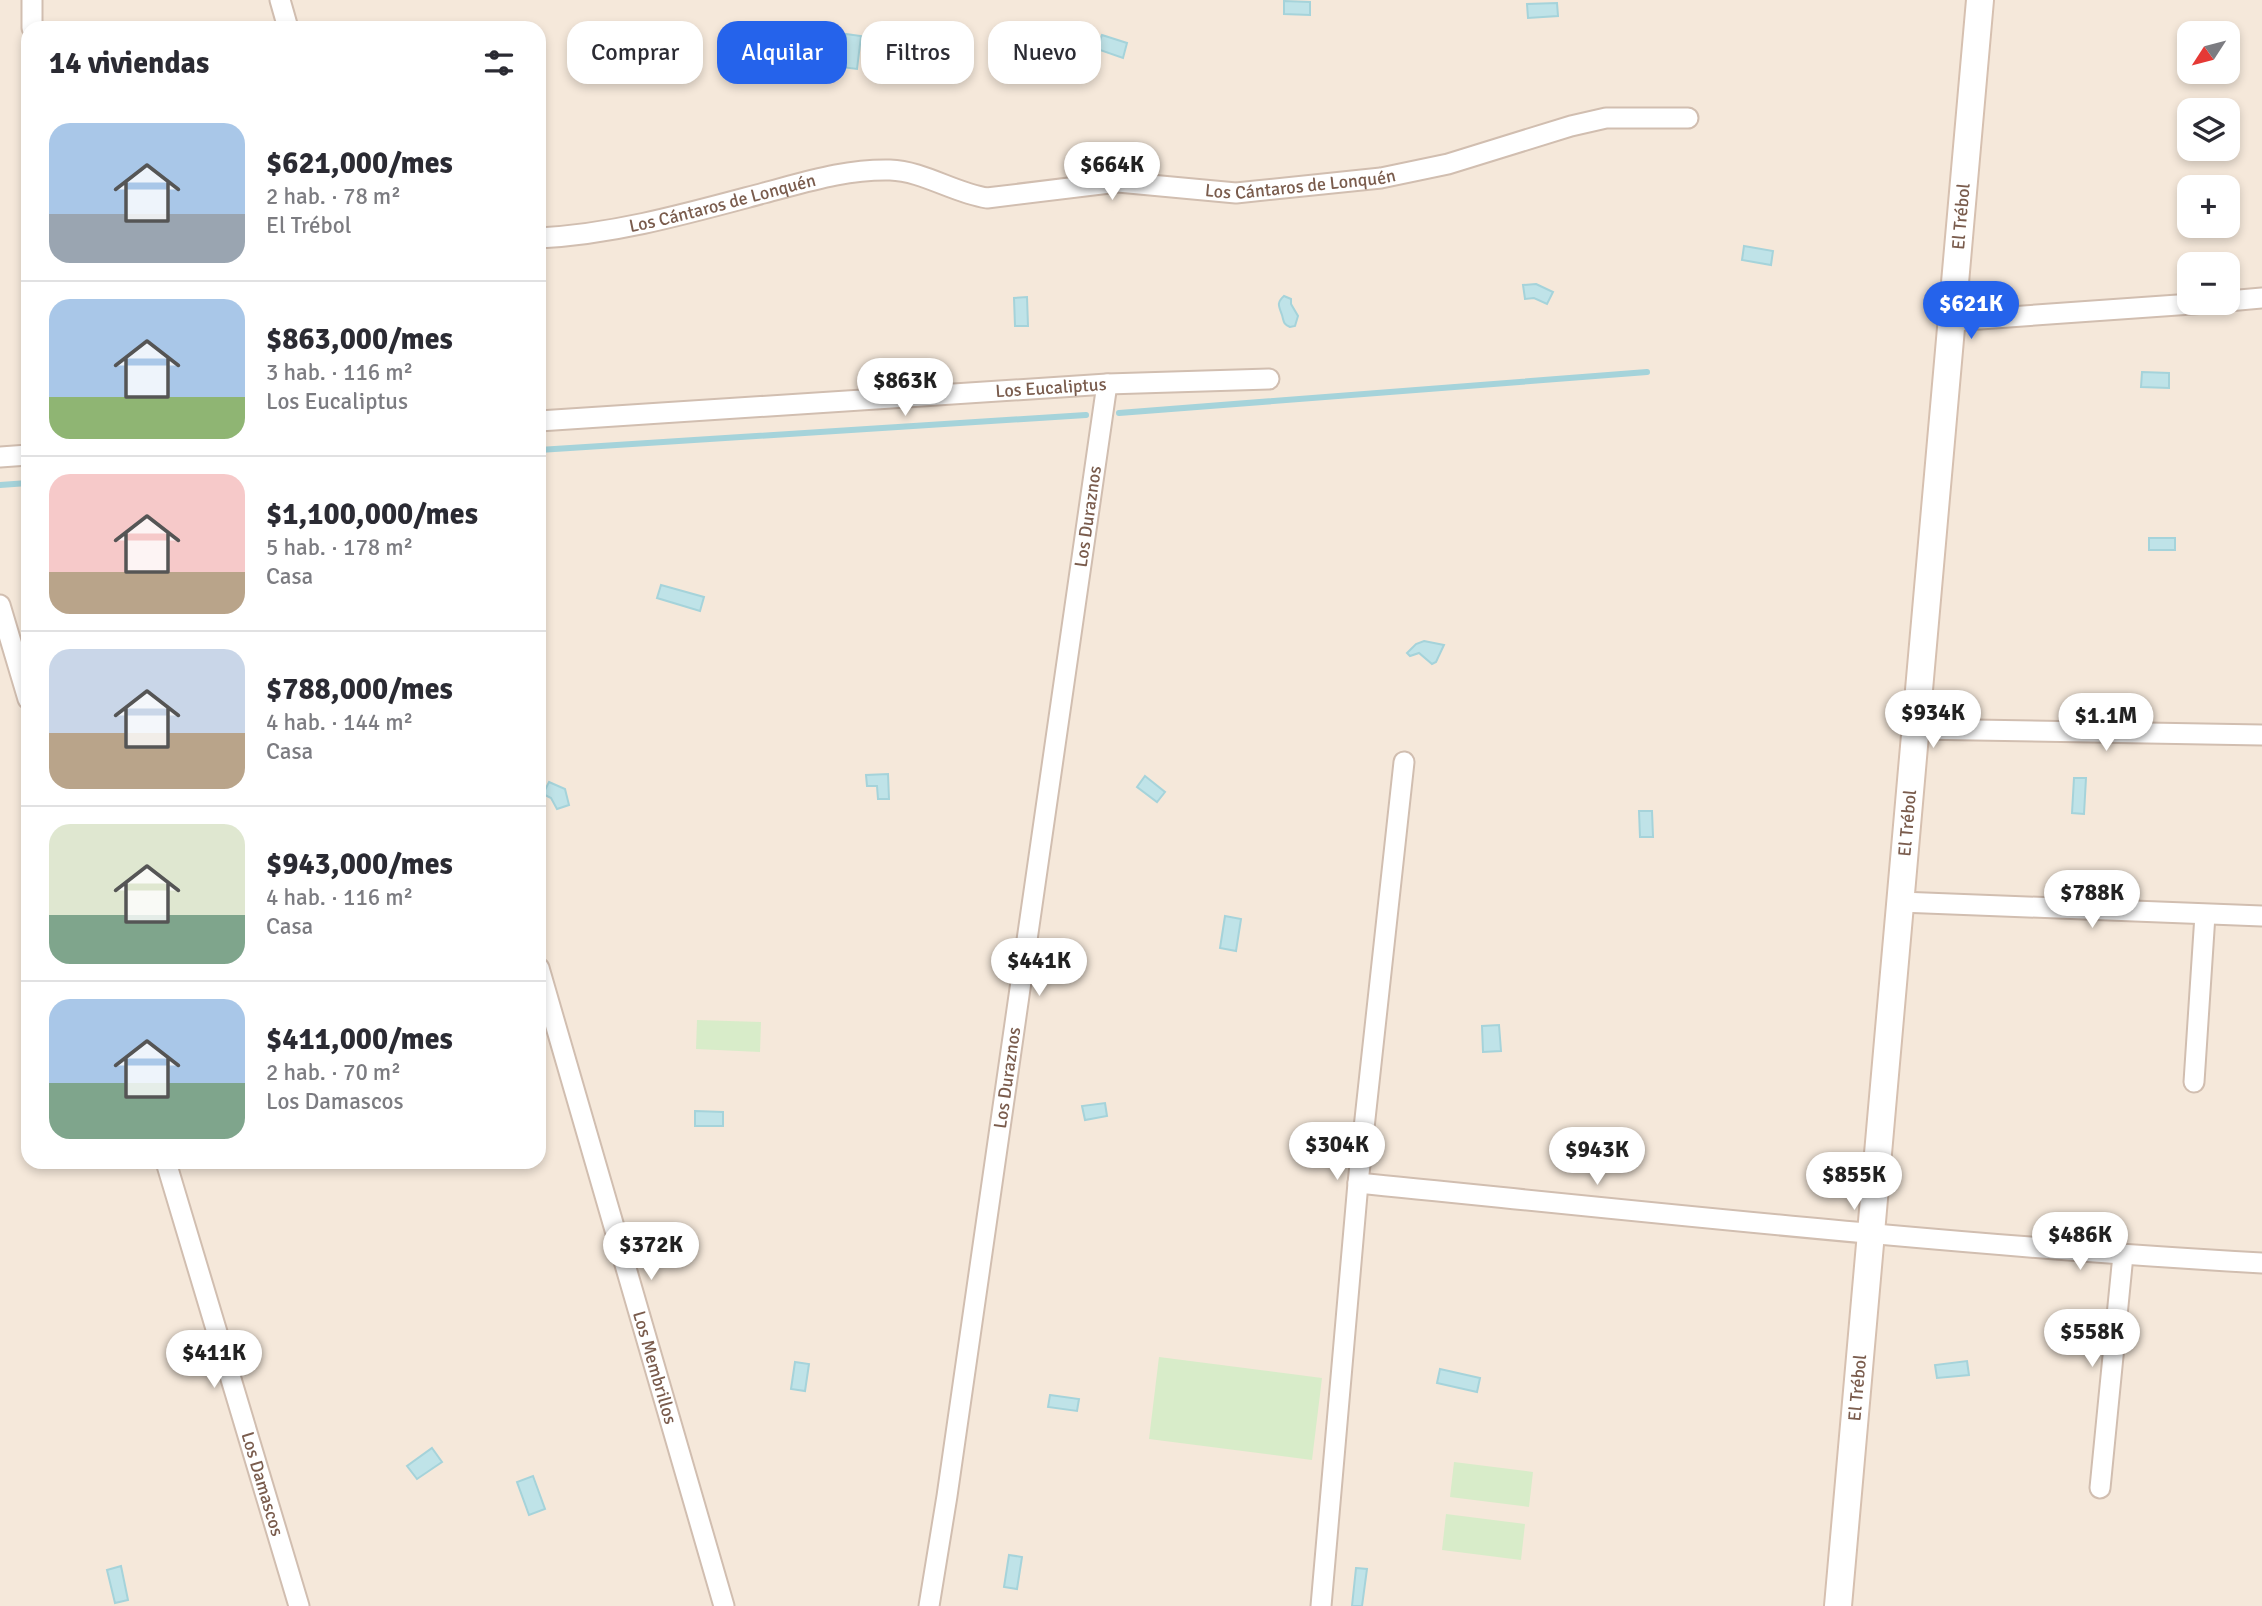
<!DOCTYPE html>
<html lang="es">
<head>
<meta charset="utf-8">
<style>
	body { margin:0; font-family:Signika,sans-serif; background:#f2f2f3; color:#2b2b33; height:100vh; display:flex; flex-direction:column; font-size:26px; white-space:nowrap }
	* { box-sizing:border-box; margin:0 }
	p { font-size:23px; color:#7c7c81 }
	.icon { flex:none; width:38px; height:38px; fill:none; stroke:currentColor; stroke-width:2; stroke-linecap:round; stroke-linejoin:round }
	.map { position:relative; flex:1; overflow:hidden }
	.sheet { position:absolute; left:21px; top:21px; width:525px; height:1148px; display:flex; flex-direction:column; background:#fff; border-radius:21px; box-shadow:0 4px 10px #0003 }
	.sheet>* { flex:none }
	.hud { position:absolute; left:567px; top:21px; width:665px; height:63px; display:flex; gap:14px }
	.needle { width:46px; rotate:234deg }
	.fabs { position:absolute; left:2177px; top:21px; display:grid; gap:14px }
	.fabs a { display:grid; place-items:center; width:63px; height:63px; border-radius:14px; background:#fff; box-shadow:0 4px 10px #0003; font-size:35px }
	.price { position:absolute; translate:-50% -60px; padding:0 16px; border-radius:24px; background:#fff; color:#222; font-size:23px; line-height:46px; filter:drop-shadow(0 2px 4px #0008) }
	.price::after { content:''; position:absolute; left:50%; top:42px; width:21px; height:16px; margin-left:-10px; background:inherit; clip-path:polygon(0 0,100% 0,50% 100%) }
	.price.active { background:#2563eb; color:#fff }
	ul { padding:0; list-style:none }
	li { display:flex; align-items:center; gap:21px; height:175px; padding:0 28px }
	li+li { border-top:2px solid #e1e1e2 }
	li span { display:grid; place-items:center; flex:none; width:196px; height:140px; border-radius:21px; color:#555 }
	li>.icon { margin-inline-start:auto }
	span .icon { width:84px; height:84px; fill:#fffc; stroke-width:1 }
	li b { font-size:30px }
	h2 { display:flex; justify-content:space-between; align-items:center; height:84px; padding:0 28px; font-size:30px }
	.tag { padding:0 24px; border-radius:21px; background:#fff; box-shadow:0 4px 10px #0003; font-size:24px; line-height:63px }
	.tag.active { background:#2563eb; color:#fff }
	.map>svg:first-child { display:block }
	.residential { fill:#f5e8da; fill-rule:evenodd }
	.green { fill:#d8ecc9 }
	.water { fill:#bfe3e8; stroke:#a5d3da; stroke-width:2 }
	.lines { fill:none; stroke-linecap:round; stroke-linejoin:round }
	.stream { stroke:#a5d3da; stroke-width:6 }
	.minor-casing { stroke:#d1beb0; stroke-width:23 }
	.secondary-casing { stroke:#d6c0b0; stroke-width:30 }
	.minor { stroke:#fff; stroke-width:19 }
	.secondary { stroke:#fff; stroke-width:26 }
	.labels { text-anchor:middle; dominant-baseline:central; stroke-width:5; stroke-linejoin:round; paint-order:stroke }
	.street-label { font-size:18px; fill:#7a5c4d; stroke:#fffaf3 }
</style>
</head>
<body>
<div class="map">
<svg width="2262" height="1606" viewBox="0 0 2262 1606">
	<rect width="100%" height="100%" fill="#fdf6ec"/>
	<path class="residential" d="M 0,0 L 2262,0 L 2262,1606 L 0,1606 ZM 28,28 L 539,28 L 539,1162 L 28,1162 ZM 2189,33 L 2228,33 L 2228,72 L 2189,72 ZM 2189,110 L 2228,110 L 2228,149 L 2189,149 ZM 2189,187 L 2228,187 L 2228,226 L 2189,226 ZM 2189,264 L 2228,264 L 2228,303 L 2189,303 Z"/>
	<g class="green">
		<path d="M 697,1020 L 761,1022 L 760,1052 L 696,1049 Z"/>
		<path d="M 1159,1357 L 1322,1378 L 1312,1460 L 1149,1439 Z"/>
		<path d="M 1454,1462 L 1533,1472 L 1529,1507 L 1450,1497 Z"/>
		<path d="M 1446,1514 L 1525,1524 L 1521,1560 L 1442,1550 Z"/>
	</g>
	<g class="water">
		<path d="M 1284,1 L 1310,2 L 1310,15 L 1284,14 Z"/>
		<path d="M 1557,3 L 1558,16 L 1528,18 L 1527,4 Z"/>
		<path d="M 846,34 L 861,36 L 857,69 L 841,67 Z"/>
		<path d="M 1102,35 L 1127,43 L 1123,58 L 1097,49 Z"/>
		<path d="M 1744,246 L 1773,251 L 1771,265 L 1742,260 Z"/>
		<path d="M 1536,284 L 1553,292 L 1547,304 L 1534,298 L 1525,299 L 1523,285 Z"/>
		<path d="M 1284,296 L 1291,299 L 1291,304 L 1298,316 L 1295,326 L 1290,327 C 1283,324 1284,322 1282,315 C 1279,306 1276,303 1284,296 Z"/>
		<path d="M 1027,297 L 1028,326 L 1015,326 L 1014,298 Z"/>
		<path d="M 2142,372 L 2169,373 L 2169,388 L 2141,387 Z"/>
		<rect x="2149" y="538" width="26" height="12"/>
		<path d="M 661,585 L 704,597 L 700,611 L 657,598 Z"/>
		<path d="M 1424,641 L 1444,645 L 1436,662 L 1432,664 L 1419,653 L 1410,656 L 1407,653 L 1416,644 Z"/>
		<path d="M 888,774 L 889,799 L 878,799 L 877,786 L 867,786 L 866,775 Z"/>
		<path d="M 1145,776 L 1165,792 L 1157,802 L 1137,787 Z"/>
		<path d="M 2074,778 L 2086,778 L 2084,814 L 2072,813 Z"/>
		<path d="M 549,782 L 565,789 L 569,805 L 557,809 L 551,798 L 543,794 Z"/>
		<path d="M 1639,811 L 1652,811 L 1653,837 L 1640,837 Z"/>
		<path d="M 1225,916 L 1241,919 L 1236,951 L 1220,948 Z"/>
		<path d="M 1499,1025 L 1501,1051 L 1483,1052 L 1482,1026 Z"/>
		<path d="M 1105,1103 L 1107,1116 L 1085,1120 L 1082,1106 Z"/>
		<path d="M 695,1111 L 723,1112 L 723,1126 L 695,1126 Z"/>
		<path d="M 1967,1361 L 1969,1375 L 1937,1378 L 1935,1365 Z"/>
		<path d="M 795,1362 L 809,1364 L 805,1391 L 791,1389 Z"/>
		<path d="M 1440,1369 L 1480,1378 L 1477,1392 L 1437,1383 Z"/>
		<path d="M 1050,1395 L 1079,1399 L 1077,1411 L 1048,1407 Z"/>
		<path d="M 432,1448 L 442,1462 L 417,1479 L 407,1466 Z"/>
		<path d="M 533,1476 L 545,1509 L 529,1515 L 517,1482 Z"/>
		<path d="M 1009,1555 L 1022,1557 L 1017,1589 L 1004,1587 Z"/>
		<path d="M 121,1566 L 128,1600 L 115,1603 L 107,1570 Z"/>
		<path d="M 1356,1568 L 1367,1569 L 1362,1606 L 1352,1606 Z"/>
	</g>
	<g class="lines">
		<g class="stream">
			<path d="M 1119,413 L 1647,372"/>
			<path d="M 539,450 L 1086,415"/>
			<path d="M 0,485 L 28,483"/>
		</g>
		<g class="minor-casing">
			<g id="minor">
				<path d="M 32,0 L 32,28"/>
				<path d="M 280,0 L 288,28"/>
				<path id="s1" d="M 539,238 C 616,234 689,213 764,193 C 806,182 846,169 890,170 C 923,171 954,193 987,198 L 1118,182 L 1236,193 L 1381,178 L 1448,164 L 1571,126 L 1606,118 L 1688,118"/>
				<path d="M 2228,301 L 2262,298"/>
				<path d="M 1952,321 L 2206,303"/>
				<path id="s2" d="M 539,421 L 1107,384 L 1269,379"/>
				<path d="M 0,457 L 28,455"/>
				<path d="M 0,605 L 28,699"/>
				<path d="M 1915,729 L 2262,735"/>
				<path d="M 1900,902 L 2262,916"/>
				<path id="s3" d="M 539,968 L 724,1606"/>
				<path d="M 2194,1082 L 2205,915"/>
				<path id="s4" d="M 166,1162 L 299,1606"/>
				<path d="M 1358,1183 C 1659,1213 1960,1246 2262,1263"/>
				<path d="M 2100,1488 L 2123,1255"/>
				<path id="s5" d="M 929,1606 L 947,1496 L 1107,384"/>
				<path d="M 1321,1606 L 1358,1183 L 1404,762"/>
			</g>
		</g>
		<g class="secondary-casing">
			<g id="secondary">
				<path id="s6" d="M 1838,1606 L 1980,0"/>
			</g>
		</g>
		<use href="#minor" class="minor"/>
		<use href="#secondary" class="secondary"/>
	</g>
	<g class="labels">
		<g class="street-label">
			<text stroke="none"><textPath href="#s1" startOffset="775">Los Cántaros de Lonquén</textPath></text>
			<text stroke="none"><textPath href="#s1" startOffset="187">Los Cántaros de Lonquén</textPath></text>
			<text stroke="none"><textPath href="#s6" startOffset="1395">El Trébol</textPath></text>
			<text stroke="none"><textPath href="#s2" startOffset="513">Los Eucaliptus</textPath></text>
			<text stroke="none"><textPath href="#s5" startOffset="1101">Los Duraznos</textPath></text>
			<text stroke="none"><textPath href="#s6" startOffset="786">El Trébol</textPath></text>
			<text stroke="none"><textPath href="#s5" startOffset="534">Los Duraznos</textPath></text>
			<text stroke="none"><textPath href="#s3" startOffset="416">Los Membrillos</textPath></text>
			<text stroke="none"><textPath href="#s6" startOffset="219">El Trébol</textPath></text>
			<text stroke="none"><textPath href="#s4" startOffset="336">Los Damascos</textPath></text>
		</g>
	</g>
</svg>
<div class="fabs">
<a><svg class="needle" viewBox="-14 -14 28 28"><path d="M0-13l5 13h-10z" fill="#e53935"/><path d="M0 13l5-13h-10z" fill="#7c7c81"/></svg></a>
<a><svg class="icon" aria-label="layers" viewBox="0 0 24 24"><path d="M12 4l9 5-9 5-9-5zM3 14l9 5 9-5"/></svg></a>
<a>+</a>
<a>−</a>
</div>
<b class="price" style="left:1112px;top:202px">$664K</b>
<b class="price active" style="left:1971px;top:341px">$621K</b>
<b class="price" style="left:905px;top:418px">$863K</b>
<b class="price" style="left:1933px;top:750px">$934K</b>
<b class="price" style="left:2106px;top:753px">$1.1M</b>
<b class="price" style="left:2092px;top:930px">$788K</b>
<b class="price" style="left:1039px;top:998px">$441K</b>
<b class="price" style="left:1337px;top:1182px">$304K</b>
<b class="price" style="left:1597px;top:1187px">$943K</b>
<b class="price" style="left:1854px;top:1212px">$855K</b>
<b class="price" style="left:2080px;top:1272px">$486K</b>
<b class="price" style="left:651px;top:1282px">$372K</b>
<b class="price" style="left:2092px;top:1369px">$558K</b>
<b class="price" style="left:214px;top:1390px">$411K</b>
<div class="hud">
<a class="tag">Comprar</a>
<a class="tag active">Alquilar</a>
<a class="tag">Filtros</a>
<a class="tag">Nuevo</a>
</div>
<section class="sheet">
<h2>14 viviendas<svg class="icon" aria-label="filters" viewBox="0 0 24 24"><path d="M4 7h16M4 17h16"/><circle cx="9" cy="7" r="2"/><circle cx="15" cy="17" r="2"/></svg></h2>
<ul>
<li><span style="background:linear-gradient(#a9c7e8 65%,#9aa5b1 0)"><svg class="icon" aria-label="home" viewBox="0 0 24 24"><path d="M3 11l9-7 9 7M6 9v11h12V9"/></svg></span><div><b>$621,000/mes</b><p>2 hab. · 78 m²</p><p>El Trébol</p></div></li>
<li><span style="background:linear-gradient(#a9c7e8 70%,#8fb573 0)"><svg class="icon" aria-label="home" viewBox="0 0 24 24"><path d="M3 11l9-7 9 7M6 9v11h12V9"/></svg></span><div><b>$863,000/mes</b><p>3 hab. · 116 m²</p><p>Los Eucaliptus</p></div></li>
<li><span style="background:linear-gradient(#f6c9c9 70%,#b9a48a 0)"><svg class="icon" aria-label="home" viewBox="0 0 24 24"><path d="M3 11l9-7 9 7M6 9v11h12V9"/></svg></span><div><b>$1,100,000/mes</b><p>5 hab. · 178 m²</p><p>Casa</p></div></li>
<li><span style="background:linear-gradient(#c9d6e8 60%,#b9a48a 0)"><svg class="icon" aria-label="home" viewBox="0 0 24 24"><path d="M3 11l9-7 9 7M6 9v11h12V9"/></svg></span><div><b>$788,000/mes</b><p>4 hab. · 144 m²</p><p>Casa</p></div></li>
<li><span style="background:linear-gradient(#dfe7d0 65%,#7fa58c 0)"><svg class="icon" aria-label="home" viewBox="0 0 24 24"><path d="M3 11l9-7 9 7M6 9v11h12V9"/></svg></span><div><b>$943,000/mes</b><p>4 hab. · 116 m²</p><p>Casa</p></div></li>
<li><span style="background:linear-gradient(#a9c7e8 60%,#7fa58c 0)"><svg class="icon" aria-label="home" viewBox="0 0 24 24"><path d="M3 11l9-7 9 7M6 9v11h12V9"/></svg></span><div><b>$411,000/mes</b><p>2 hab. · 70 m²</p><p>Los Damascos</p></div></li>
</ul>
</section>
</div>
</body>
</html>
